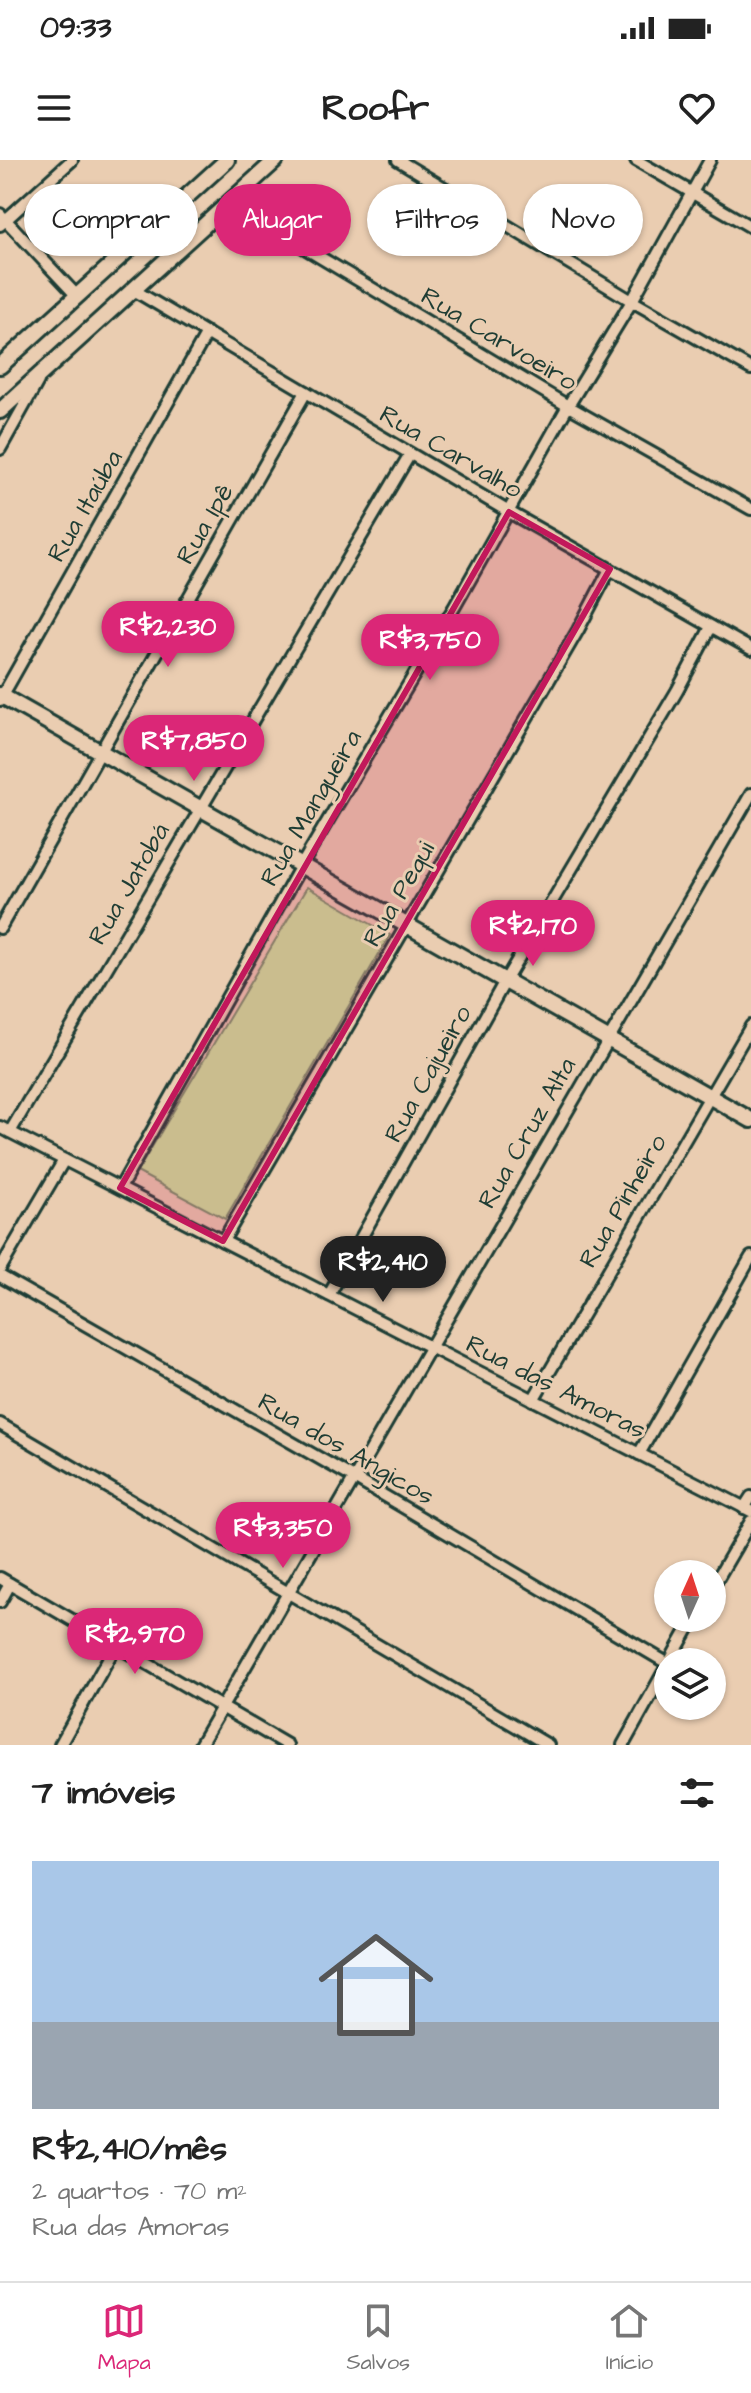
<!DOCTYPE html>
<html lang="pt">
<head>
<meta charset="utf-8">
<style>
	body { margin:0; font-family:"Architects Daughter",sans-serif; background:#f2f2f2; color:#222; height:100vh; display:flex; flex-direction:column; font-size:30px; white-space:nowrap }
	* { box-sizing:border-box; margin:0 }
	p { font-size:26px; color:#767676 }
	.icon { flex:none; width:44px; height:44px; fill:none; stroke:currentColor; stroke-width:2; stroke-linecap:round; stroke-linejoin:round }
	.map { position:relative; height:1585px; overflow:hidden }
	.drawer { display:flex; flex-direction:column; background:#fff; flex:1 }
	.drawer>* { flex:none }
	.hud { position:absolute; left:24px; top:24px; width:704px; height:72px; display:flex; gap:16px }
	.needle { width:52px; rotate:3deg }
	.fabs { position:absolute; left:654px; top:1400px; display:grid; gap:16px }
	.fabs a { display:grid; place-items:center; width:72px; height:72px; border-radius:50%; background:#fff; box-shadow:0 2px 6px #0004; font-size:40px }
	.price { position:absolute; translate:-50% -68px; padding:0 18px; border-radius:28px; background:#db2777; color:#fff; font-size:26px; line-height:52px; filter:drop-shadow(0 2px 4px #0008) }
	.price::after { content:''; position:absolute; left:50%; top:48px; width:24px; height:18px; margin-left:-12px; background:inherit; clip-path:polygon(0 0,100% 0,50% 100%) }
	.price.selected { background:#222; color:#fff }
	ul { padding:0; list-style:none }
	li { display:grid; align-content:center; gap:16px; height:424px; padding:0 32px }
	li span { display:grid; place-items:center; height:248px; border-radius:0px; color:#555 }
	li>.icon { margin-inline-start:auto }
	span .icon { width:144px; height:144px; fill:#fffc; stroke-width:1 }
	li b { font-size:34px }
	h2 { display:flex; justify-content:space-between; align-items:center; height:96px; padding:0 32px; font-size:34px }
	.tag { padding:0 28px; border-radius:36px; background:#fff; box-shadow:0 2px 6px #0004; font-size:28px; line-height:72px }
	.tag.selected { background:#db2777; color:#fff }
	.status { display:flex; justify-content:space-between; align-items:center; height:56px; padding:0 40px; background:#fff; direction:ltr }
	.status svg { height:22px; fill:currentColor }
	header { display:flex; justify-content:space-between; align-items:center; height:104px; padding:0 32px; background:#fff; font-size:36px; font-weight:700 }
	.dock { display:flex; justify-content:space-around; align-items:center; height:112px; border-top:2px solid #e0e0e0; background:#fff; font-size:22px; color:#767676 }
	.dock a { display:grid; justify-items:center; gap:4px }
	.dock .selected { color:#db2777 }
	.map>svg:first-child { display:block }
	.green { fill:#cce69c; stroke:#769268; stroke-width:2 }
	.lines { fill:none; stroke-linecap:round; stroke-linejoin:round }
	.street-casing { stroke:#1f3d34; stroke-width:16 }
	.secondary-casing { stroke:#1f3d34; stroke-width:20 }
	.street { stroke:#eacdb1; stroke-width:10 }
	.secondary { stroke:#eacdb1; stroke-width:14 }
	.marked { fill:#c2185b; fill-opacity:0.2; stroke:#c2185b; stroke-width:6; stroke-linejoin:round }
	.labels { text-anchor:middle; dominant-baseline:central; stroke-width:6; stroke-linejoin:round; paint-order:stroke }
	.street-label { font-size:26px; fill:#1f3d34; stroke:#eacdb1 }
</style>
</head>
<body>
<div class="status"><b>09:33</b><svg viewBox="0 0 49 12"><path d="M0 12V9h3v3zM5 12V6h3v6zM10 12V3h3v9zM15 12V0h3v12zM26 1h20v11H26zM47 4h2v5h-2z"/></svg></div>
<header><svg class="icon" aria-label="menu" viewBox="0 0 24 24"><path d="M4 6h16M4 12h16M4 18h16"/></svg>Roofr<svg class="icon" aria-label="heart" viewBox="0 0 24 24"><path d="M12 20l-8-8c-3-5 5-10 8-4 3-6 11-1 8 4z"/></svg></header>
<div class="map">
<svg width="751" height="1585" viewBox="0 0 751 1585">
	<rect width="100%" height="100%" fill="#eacdb1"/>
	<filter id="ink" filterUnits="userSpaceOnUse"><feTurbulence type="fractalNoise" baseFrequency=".0125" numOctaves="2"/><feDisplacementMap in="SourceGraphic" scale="16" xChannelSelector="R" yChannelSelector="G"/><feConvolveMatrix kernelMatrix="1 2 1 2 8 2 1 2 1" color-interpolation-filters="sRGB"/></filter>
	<g filter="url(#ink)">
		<path class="green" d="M 307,727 L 390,775 L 225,1059 L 137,1012 Z"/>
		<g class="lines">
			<g class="street-casing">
				<g id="street">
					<path d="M 398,0 L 632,141 L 751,209"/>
					<path d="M 636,0 L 751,67"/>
					<path d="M 228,42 L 568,246 L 751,349"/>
					<path d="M 0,54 L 77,136"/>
					<path d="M 0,65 L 72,0"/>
					<path d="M 132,129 L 509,352 L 751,489"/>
					<path d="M 0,289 L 38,221"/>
					<path d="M 0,540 L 207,173"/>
					<path d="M 0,768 L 306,232"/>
					<path d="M 0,967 L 751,1351"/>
					<path d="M 10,972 L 410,294"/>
					<path d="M 120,1028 L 301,706 L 455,446 L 568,246 L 632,141 L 710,0"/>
					<path d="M 223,1081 L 578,470 L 610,409"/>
					<path d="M 0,1109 L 64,1000"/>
					<path d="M 0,1116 L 354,1318 L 667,1503"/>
					<path d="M 329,1135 L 505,821 L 677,531 L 711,467"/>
					<path d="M 533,1240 L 751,866"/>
					<path d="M 0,1264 L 548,1585"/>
					<path d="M 639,1294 L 751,1097"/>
					<path d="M 744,1348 L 751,1337"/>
					<path d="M 0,1418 L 287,1585"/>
					<path d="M 712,1428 L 751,1361"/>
					<path d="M 0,1442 L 10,1424"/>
					<path d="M 60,1585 L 116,1485"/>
					<path d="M 200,1585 L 751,634"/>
					<path d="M 623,1585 L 694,1458"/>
				</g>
			</g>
			<g class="secondary-casing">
				<g id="secondary">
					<path d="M 0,206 L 227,0"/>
					<path d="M 0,251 L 276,0"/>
					<path d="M 0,535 L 751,960"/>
				</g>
			</g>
			<use href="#street" class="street"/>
			<use href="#secondary" class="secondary"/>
		</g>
	</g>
	<path class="marked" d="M 509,352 L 610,409 L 223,1081 L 120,1028 Z"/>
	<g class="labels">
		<g class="street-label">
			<text transform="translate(499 179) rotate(31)">Rua Carvoeiro</text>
			<text transform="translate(451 292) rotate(30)">Rua Carvalho</text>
			<text transform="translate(85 346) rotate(-60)">Rua Itaúba</text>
			<text transform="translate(205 364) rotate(-60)">Rua Ipê</text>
			<text transform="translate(311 648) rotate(-60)">Rua Mangueira</text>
			<text transform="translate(129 724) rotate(-60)">Rua Jatobá</text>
			<text transform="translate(399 734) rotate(-60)">Rua Pequi</text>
			<text transform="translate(428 914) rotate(-61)">Rua Cajueiro</text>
			<text transform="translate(527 973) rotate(-60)">Rua Cruz Alta</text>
			<text transform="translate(623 1041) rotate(-60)">Rua Pinheiro</text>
			<text transform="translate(556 1227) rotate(27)">Rua das Amoras</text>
			<text transform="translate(346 1289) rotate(30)">Rua dos Angicos</text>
		</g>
	</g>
</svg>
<div class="fabs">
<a><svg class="needle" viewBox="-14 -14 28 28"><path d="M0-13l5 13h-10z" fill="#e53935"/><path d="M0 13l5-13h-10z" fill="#767676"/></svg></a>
<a><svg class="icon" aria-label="layers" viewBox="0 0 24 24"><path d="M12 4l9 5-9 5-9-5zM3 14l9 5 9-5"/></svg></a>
</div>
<b class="price" style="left:168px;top:509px">R$2,230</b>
<b class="price" style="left:430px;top:522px">R$3,750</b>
<b class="price" style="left:194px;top:623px">R$7,850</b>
<b class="price" style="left:533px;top:808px">R$2,170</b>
<b class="price selected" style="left:383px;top:1144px">R$2,410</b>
<b class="price" style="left:283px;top:1410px">R$3,350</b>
<b class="price" style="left:135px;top:1516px">R$2,970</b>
<div class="hud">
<a class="tag">Comprar</a>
<a class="tag selected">Alugar</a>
<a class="tag">Filtros</a>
<a class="tag">Novo</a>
</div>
</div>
<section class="drawer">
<h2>7 imóveis<svg class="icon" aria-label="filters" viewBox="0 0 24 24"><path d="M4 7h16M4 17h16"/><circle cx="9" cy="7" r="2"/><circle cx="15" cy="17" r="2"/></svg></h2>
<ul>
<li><span style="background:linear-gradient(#a9c7e8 65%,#9aa5b1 0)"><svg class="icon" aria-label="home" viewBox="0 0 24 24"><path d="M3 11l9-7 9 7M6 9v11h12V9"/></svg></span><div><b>R$2,410/mês</b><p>2 quartos · 70 m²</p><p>Rua das Amoras</p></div></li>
</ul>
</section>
<nav class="dock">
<a class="selected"><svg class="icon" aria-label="map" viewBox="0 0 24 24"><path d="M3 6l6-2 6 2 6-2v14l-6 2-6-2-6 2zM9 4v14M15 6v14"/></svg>Mapa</a>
<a><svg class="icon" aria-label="saved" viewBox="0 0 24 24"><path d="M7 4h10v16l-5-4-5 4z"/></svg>Salvos</a>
<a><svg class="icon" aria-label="home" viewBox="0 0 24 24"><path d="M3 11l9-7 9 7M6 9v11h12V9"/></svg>Início</a>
</nav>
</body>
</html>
